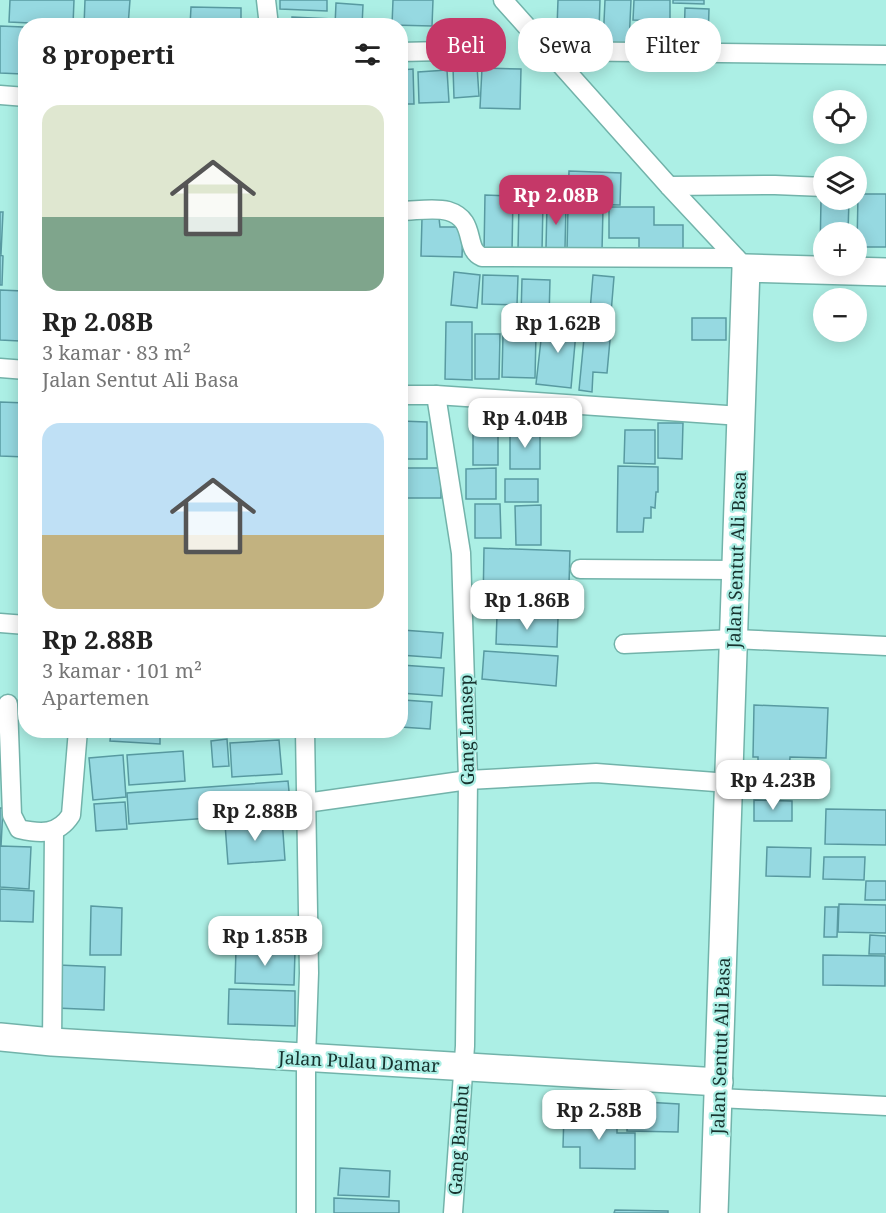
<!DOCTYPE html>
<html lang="id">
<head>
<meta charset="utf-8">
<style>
	body { margin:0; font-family:"Noto Serif",serif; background:#f2f2f2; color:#222; height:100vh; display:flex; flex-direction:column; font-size:22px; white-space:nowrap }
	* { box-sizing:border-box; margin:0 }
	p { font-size:20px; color:#767676 }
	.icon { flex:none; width:33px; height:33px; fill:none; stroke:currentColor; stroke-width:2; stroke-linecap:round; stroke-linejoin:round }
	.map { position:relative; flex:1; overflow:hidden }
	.side { position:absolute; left:18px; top:18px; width:390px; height:720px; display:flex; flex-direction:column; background:#fff; border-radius:24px; box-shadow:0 3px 15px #0003 }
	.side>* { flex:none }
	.top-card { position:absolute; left:426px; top:18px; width:369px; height:54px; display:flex; gap:12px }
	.tools { position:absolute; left:813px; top:90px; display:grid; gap:12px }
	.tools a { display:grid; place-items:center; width:54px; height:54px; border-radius:50%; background:#fff; box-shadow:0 3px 15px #0003; font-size:30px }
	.price { position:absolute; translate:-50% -51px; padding:0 14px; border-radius:12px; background:#fff; color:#222; font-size:20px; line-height:39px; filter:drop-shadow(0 2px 3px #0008) }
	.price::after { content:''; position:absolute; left:50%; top:36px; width:18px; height:14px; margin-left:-9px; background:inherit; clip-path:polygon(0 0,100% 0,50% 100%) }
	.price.active { background:#c53868; color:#fff }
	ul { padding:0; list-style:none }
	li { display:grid; align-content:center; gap:12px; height:318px; padding:0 24px }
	li span { display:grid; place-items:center; height:186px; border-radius:18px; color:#555 }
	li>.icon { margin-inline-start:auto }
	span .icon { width:108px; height:108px; fill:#fffc; stroke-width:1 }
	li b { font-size:26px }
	h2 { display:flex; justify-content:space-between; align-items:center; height:72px; padding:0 24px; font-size:26px }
	.chip { padding:0 21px; border-radius:24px; background:#fff; box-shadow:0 3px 15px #0003; font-size:21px; line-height:54px }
	.chip.active { background:#c53868; color:#fff }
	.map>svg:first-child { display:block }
	.building { fill:#96d9e1; stroke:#589aa1; stroke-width:1.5 }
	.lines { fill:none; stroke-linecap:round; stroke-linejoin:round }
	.street-casing { stroke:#72b3aa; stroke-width:21 }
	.secondary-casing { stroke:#72b3aa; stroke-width:30 }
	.street { stroke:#fff; stroke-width:18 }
	.secondary { stroke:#fff; stroke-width:27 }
	.labels { text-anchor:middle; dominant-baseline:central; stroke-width:4.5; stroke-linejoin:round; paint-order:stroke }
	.street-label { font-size:18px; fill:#17322e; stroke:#acefe5 }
</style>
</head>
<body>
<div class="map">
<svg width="886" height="1213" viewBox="0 0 886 1213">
	<rect width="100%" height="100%" fill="#acefe5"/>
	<g class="building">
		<path d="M 10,0 L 74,0 L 73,25 L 9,22 Z"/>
		<path d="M 85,0 L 130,0 L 128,26 L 84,26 Z"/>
		<path d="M 280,0 L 327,0 L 327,11 L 280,9 Z"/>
		<path d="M 393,0 L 433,0 L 432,26 L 392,25 Z"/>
		<path d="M 558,0 L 600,0 L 599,30 L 557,28 Z"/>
		<path d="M 605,0 L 631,0 L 629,44 L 603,43 Z"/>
		<path d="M 634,0 L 670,0 L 670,21 L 633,20 Z"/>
		<path d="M 673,0 L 704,0 L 704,4 L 673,3 Z"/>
		<path d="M 336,3 L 363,5 L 362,26 L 335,26 Z"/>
		<path d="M 191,7 L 241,8 L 241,26 L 190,26 Z"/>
		<path d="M 685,8 L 709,9 L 708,41 L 684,41 Z"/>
		<path d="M 292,17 L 333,19 L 332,26 L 292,26 Z"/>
		<path d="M 645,25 L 679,26 L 678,51 L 644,50 Z"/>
		<path d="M 0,26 L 23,27 L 22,74 L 0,73 Z"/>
		<path d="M 477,66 L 479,96 L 454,98 L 453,67 Z"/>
		<path d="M 482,68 L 521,69 L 520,109 L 480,108 Z"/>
		<path d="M 413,69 L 414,104 L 400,104 L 400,70 Z"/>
		<path d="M 447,70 L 449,102 L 419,103 L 418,72 Z"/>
		<path d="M 569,171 L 621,173 L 620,205 L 568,204 Z"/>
		<path d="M 525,179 L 558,179 L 558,199 L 524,198 Z"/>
		<path d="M 858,194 L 886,194 L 886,247 L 857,247 Z"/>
		<path d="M 485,195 L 513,196 L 512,252 L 484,252 Z"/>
		<path d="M 821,200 L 849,200 L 848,232 L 824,232 L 824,253 L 820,253 Z"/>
		<path d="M 519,201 L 543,202 L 542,251 L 518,250 Z"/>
		<path d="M 547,204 L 566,205 L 565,248 L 546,248 Z"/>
		<path d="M 609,207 L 654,207 L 654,225 L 683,225 L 683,256 L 639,256 L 639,238 L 609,238 Z"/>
		<path d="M 568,208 L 603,208 L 602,251 L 567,250 Z"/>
		<path d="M 0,212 L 3,212 L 1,254 L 0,254 Z"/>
		<path d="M 422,218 L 439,218 L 440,227 L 463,227 L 462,257 L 421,256 Z"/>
		<path d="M 0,255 L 3,256 L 2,285 L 0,285 Z"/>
		<path d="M 454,272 L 480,275 L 477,308 L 451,305 Z"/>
		<path d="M 483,275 L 518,276 L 517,305 L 482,304 Z"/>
		<path d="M 593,275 L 614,277 L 611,313 L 590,311 Z"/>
		<path d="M 522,279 L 550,280 L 549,318 L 521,317 Z"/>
		<path d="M 0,290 L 23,291 L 20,341 L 0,340 Z"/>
		<path d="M 24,290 L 26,290 L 26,336 L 22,336 Z"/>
		<path d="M 587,314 L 609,316 L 607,338 L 585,335 Z"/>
		<path d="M 550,318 L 577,321 L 571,388 L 536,384 L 541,340 L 547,341 Z"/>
		<rect x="692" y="318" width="34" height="22"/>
		<path d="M 446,322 L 472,322 L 472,380 L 445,379 Z"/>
		<path d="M 475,334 L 500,334 L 499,379 L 475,379 Z"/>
		<path d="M 503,334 L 536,334 L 535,378 L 502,377 Z"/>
		<path d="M 584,338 L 610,340 L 607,373 L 593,372 L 592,392 L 579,390 Z"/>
		<path d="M 0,402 L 26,403 L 26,457 L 0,456 Z"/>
		<path d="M 400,421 L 427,422 L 427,459 L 400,459 Z"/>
		<path d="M 658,423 L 683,423 L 682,459 L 658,458 Z"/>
		<rect x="473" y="426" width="25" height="39"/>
		<rect x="510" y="429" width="30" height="40"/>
		<path d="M 625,430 L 655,430 L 655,464 L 624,463 Z"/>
		<path d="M 618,466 L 658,467 L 658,492 L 656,492 L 655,508 L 651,507 L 651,518 L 644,518 L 643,532 L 617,532 Z"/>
		<rect x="400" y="468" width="41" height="30"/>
		<path d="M 496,468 L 496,499 L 466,499 L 466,469 Z"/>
		<rect x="505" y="479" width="33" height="23"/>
		<path d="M 475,504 L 500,504 L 501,538 L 475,538 Z"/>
		<path d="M 541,505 L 541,545 L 516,545 L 515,506 Z"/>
		<path d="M 484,548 L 570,551 L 569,584 L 522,583 L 521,607 L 483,606 Z"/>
		<path d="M 497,615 L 558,618 L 557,647 L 496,644 Z"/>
		<path d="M 402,630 L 443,633 L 441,658 L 400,655 Z"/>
		<path d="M 484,651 L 558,656 L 556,686 L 482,679 Z"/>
		<path d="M 401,665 L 444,668 L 442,696 L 400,693 Z"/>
		<path d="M 403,700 L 432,702 L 430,729 L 401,727 Z"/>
		<path d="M 754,705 L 828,708 L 826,758 L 790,757 L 789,778 L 758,778 L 758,757 L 753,757 Z"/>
		<path d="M 111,730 L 160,730 L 160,744 L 110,741 Z"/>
		<path d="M 215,730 L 232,730 L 232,734 L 215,735 Z"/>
		<path d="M 227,739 L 229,766 L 213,767 L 211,741 Z"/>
		<path d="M 279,740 L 282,774 L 232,777 L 230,743 Z"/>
		<path d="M 183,751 L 185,781 L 129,785 L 127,755 Z"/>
		<path d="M 123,755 L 126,797 L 93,800 L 89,758 Z"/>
		<path d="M 288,781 L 291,812 L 129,824 L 127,793 Z"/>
		<path d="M 754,800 L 792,801 L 792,821 L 754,821 Z"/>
		<path d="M 125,802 L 127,829 L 96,831 L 94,804 Z"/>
		<path d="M 0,808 L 3,808 L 1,846 L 0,846 Z"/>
		<path d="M 826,809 L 886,810 L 886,845 L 825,844 Z"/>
		<path d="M 282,819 L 285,860 L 228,864 L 225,824 Z"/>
		<path d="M 0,846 L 31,847 L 29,889 L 0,887 Z"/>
		<path d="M 767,847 L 811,848 L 810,877 L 766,876 Z"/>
		<path d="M 824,857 L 865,857 L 864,880 L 823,879 Z"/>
		<path d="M 866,881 L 886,881 L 886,900 L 865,900 Z"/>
		<path d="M 0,889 L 34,891 L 33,922 L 0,921 Z"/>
		<path d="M 839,904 L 886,905 L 886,933 L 838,932 Z"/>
		<path d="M 91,906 L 122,908 L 121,955 L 90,955 Z"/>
		<path d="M 825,907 L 838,907 L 837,937 L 824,937 Z"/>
		<path d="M 870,935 L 886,936 L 886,954 L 869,954 Z"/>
		<path d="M 236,949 L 295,951 L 294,985 L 235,983 Z"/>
		<path d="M 823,955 L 885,956 L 885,986 L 823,985 Z"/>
		<path d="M 58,965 L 105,967 L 104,1010 L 56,1008 Z"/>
		<path d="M 229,989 L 295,991 L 295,1026 L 228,1024 Z"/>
		<path d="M 628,1101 L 679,1104 L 678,1132 L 627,1131 Z"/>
		<path d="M 564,1113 L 617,1115 L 617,1133 L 635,1133 L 635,1169 L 580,1168 L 580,1147 L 563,1147 Z"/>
		<path d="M 340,1168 L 390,1171 L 389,1197 L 338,1195 Z"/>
		<path d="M 334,1198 L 399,1201 L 399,1213 L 334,1213 Z"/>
		<path d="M 615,1210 L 668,1211 L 668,1213 L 614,1213 Z"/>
	</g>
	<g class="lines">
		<g class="street-casing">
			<g id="street">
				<path d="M 266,0 L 269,26"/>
				<path d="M 503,0 L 669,186 L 740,262"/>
				<path d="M 549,51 L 886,55"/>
				<path d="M 400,52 L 486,50"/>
				<path d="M 0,95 L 26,97"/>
				<path d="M 669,186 L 775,185 L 824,187"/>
				<path d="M 400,211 C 415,211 434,207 448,211 C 478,220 463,249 482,257 L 736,258"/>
				<path d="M 0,368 L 26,370"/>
				<path d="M 400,395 L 436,395 L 741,416"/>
				<path d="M 436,395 L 461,553 L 468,780 L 465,1046 L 453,1213"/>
				<path d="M 580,569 L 736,570"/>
				<path d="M 0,623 L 26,625"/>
				<path d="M 624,644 L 734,639 L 886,646"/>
				<path d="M 8,704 L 12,815 L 19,829 C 41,834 58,835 71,815 L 78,730"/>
				<path d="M 305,730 L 309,973 L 306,1058 L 306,1213"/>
				<path d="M 306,803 L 468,780 L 596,773 L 729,783"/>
				<path d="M 52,1042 L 54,831"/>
				<path d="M 718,1098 L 886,1106"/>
			</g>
		</g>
		<g class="secondary-casing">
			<g id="secondary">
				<path d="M 0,1037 L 52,1042 L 719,1082"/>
				<path d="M 714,1213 L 746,268 L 886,272"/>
			</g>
		</g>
		<use href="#street" class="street"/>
		<use href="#secondary" class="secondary"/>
	</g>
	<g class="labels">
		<g class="street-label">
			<text transform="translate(736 560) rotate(-88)">Jalan Sentut Ali Basa</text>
			<text transform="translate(466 730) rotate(-91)">Gang Lansep</text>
			<text transform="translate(720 1046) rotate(-88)">Jalan Sentut Ali Basa</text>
			<text transform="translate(359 1061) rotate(3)">Jalan Pulau Damar</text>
			<text transform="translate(458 1140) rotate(-86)">Gang Bambu</text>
		</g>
	</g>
</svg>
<div class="tools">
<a><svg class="icon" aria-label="locate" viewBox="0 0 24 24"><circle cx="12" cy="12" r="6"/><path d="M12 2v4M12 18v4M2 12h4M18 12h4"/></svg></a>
<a><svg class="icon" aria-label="layers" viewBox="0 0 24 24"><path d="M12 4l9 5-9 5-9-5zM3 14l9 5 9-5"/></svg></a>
<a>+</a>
<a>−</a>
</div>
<b class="price active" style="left:556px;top:226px">Rp 2.08B</b>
<b class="price" style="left:558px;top:354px">Rp 1.62B</b>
<b class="price" style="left:525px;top:449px">Rp 4.04B</b>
<b class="price" style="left:527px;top:631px">Rp 1.86B</b>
<b class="price" style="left:773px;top:811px">Rp 4.23B</b>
<b class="price" style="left:255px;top:842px">Rp 2.88B</b>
<b class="price" style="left:265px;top:967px">Rp 1.85B</b>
<b class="price" style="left:599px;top:1141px">Rp 2.58B</b>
<div class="top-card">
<a class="chip active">Beli</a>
<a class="chip">Sewa</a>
<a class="chip">Filter</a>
</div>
<section class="side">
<h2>8 properti<svg class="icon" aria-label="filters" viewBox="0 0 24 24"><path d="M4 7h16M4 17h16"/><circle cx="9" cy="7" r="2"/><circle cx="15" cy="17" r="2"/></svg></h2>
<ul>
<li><span style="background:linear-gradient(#dfe7d0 60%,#7fa58c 0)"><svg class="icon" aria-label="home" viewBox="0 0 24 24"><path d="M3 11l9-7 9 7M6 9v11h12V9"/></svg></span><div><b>Rp 2.08B</b><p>3 kamar · 83 m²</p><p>Jalan Sentut Ali Basa</p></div></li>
<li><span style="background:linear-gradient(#bfe0f5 60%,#c2b280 0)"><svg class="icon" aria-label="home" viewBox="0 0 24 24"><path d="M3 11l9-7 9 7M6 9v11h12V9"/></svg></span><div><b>Rp 2.88B</b><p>3 kamar · 101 m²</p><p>Apartemen</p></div></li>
</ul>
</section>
</div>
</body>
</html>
